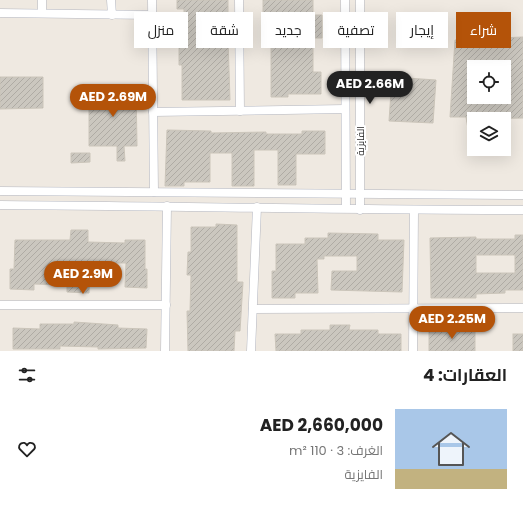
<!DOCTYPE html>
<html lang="ar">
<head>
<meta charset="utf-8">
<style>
	body { margin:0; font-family:Poppins,Cairo,sans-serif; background:#f6f6f6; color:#222; direction:rtl; height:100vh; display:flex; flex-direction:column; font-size:15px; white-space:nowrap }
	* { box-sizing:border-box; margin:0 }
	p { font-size:13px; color:#767676 }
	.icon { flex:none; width:22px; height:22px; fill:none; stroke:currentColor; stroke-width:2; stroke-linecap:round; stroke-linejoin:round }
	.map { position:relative; height:351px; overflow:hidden; direction:ltr }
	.panel { display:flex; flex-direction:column; background:#fff; flex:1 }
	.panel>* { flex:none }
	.guide { position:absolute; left:12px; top:12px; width:499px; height:36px; direction:rtl; display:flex; gap:8px }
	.controls { position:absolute; left:467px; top:60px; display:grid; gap:8px }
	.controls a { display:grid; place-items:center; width:44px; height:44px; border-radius:0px; background:#fff; box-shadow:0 4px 16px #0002; font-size:20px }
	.price { position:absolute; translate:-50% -34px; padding:0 9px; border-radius:14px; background:#b45309; color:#fff; font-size:13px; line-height:26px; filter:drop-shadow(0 1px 2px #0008) }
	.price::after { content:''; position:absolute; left:50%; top:24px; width:12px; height:9px; margin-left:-6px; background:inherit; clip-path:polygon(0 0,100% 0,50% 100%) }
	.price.active { background:#222; color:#fff }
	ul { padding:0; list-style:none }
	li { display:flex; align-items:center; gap:12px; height:100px; padding:0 16px }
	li+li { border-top:1px solid #e0e0e0 }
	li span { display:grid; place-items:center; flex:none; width:112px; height:80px; border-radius:0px; color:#555 }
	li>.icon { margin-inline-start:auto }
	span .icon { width:48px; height:48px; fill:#fffc; stroke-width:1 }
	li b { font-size:17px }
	h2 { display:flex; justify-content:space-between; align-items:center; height:48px; padding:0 16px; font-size:17px }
	.chip { padding:0 14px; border-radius:0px; background:#fff; box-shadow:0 4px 16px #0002; font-size:14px; line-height:36px }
	.chip.active { background:#b45309; color:#fff }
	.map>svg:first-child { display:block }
	.building { fill:url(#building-hatch); stroke:#cbc5ba; fill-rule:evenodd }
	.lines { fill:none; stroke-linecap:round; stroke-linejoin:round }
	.minor-casing { stroke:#b4b7c1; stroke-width:9 }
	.minor { stroke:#fff; stroke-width:8 }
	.labels { text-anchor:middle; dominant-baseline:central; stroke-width:4; stroke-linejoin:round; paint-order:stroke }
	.street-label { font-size:10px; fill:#2e2e2e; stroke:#fff }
</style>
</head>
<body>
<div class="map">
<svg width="523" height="351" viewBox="0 0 523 351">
	<defs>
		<pattern id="building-hatch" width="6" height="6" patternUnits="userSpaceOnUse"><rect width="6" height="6" fill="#cbc7bf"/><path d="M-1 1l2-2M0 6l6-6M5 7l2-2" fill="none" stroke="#afaba4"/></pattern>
	</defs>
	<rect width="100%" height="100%" fill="#efe9e1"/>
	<g class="building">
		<path d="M 177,0 L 228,0 L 228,17 L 233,17 L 233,39 L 228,39 L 230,100 L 182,100 L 182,65 L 179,65 L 179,46 L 184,46 L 184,9 L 177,9 Z"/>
		<path d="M 263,0 L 313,0 L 313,15 L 322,15 L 322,38 L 313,38 L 313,72 L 321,72 L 321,94 L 288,94 L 288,97 L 271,97 L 271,37 L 263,37 Z"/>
		<path d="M 523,37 L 523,118 L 474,119 L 474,141 L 470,141 L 466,117 L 450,117 L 455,40 ZM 474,67 L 504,67 L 504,97 L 474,97 Z"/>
		<path d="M 0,77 L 43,77 L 43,108 L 0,109 Z"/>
		<path d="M 392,77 L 436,80 L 433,123 L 389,121 Z"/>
		<path d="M 136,86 L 137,146 L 124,146 L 125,161 L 117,161 L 117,146 L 89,146 L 89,87 Z"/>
		<path d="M 167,130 L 211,131 L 211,133 L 266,132 L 266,134 L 302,134 L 302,131 L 325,131 L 325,154 L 296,154 L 296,185 L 278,185 L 278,150 L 254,150 L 254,186 L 232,186 L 232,153 L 210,153 L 210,182 L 184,182 L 184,186 L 165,186 Z"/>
		<path d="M 71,153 L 90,153 L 90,162 L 71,163 Z"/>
		<path d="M 216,224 L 237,225 L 237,282 L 243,282 L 240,331 L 235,331 L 234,351 L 188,351 L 187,311 L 190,311 L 191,275 L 187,275 L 188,252 L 191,252 L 191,227 L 216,227 Z"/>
		<path d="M 71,230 L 88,230 L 88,242 L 125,243 L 125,240 L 145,240 L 145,269 L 147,269 L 147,288 L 125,287 L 126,263 L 90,263 L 89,293 L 67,292 L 67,285 L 34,284 L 34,290 L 10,289 L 10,269 L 14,269 L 15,240 L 70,240 Z"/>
		<path d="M 328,233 L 378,234 L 378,240 L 404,240 L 402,292 L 331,290 L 332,271 L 357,271 L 357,256 L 324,256 L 324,259 L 317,259 L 318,293 L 295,293 L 295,298 L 272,298 L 272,271 L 276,271 L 276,244 L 305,244 L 305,238 L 328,238 Z"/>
		<path d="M 515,235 L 523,235 L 523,290 L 505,290 L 505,293 L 476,294 L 476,298 L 431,298 L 430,238 L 476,237 L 476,239 L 515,239 ZM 476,255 L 515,255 L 515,273 L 476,273 Z"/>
		<path d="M 74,322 L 118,325 L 118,328 L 147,329 L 146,348 L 98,349 L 98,347 L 60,346 L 60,349 L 13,349 L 13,328 L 40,329 L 40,324 L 74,324 Z"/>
		<path d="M 330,325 L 350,325 L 349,330 L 378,330 L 378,334 L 401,334 L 401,351 L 276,351 L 275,334 L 301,334 L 301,330 L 330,330 Z"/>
		<path d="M 429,328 L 475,329 L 475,351 L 429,351 Z"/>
		<rect x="513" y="334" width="10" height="17"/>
	</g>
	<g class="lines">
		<g class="minor-casing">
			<g id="minor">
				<path d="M 42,0 L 42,13"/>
				<path d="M 111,0 L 112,15"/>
				<path d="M 152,0 L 154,192"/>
				<path d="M 239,0 L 240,111"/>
				<path d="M 345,0 L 346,208"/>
				<path d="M 0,13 L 152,15"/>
				<path d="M 153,112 L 345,109"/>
				<path d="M 0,191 L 523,195"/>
				<path d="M 0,205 C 174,206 349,210 523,210"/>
				<path d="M 360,210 L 360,0"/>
				<path d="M 0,305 L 166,305"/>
				<path d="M 253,309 L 523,308"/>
				<path d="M 165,351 L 167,206"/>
				<path d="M 251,351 L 257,207"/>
				<path d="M 413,351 L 414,210"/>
			</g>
		</g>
		<use href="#minor" class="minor"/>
	</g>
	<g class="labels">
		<g class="street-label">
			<text transform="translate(360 141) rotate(-90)">الفايزية</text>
		</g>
	</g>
</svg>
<div class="controls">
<a><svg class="icon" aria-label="locate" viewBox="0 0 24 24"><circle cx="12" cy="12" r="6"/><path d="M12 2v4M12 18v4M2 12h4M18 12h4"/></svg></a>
<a><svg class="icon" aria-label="layers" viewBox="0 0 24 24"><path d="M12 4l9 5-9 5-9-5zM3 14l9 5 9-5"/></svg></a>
</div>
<b class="price active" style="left:370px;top:105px">AED 2.66M</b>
<b class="price" style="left:113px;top:118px">AED 2.69M</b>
<b class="price" style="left:83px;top:295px">AED 2.9M</b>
<b class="price" style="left:452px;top:340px">AED 2.25M</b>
<div class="guide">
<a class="chip active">شراء</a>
<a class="chip">إيجار</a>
<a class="chip">تصفية</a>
<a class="chip">جديد</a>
<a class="chip">شقة</a>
<a class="chip">منزل</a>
</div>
</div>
<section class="panel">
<h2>العقارات: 4<svg class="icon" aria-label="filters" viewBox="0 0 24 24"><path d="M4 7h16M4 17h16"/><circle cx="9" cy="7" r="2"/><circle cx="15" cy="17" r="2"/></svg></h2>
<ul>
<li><span style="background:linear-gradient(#a9c7e8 75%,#c2b280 0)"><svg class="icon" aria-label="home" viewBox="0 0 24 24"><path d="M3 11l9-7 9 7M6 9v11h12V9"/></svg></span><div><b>AED 2,660,000</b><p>الغرف: 3 · 110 m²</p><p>الفايزية</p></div><svg class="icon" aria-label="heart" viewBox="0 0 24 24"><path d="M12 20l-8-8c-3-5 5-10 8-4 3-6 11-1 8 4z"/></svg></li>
</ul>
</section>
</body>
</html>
